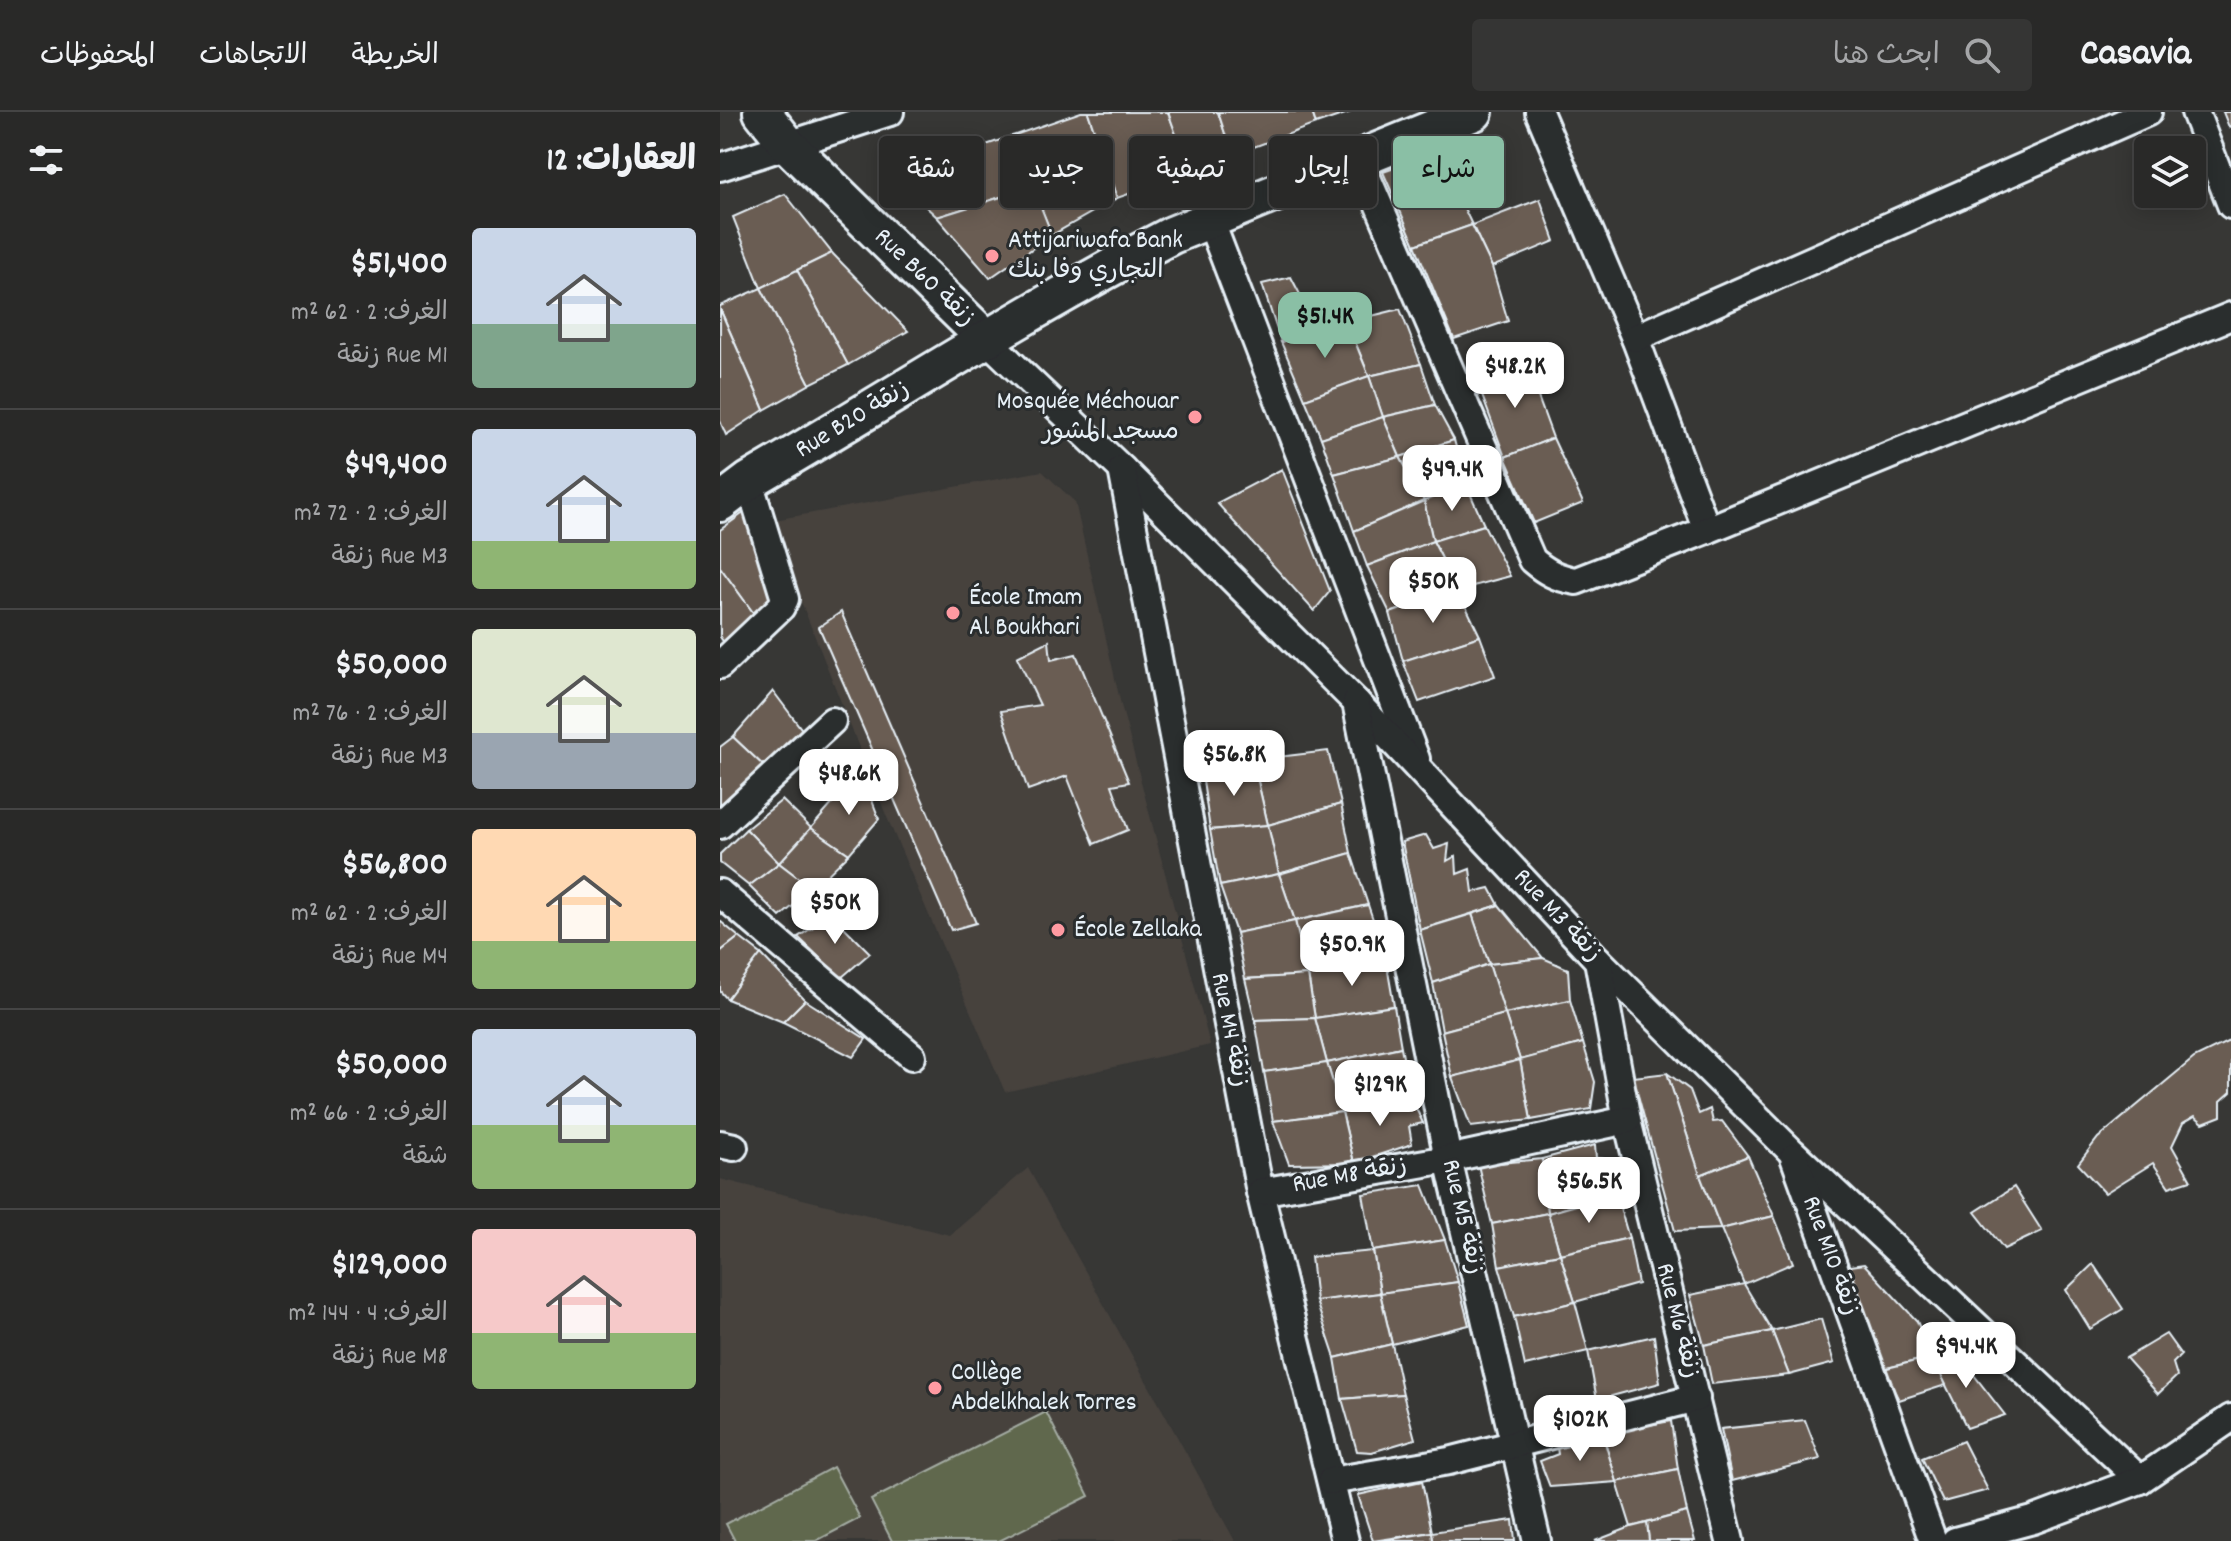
<!DOCTYPE html>
<html lang="ar">
<head>
<meta charset="utf-8">
<style>
	body { margin:0; font-family:Dekko,"Playpen Sans Arabic",sans-serif; background:#353534; color:#f1f3f6; direction:rtl; height:100vh; display:flex; flex-direction:column; font-size:30px; white-space:nowrap }
	* { box-sizing:border-box; margin:0 }
	p { font-size:26px; color:#a5a6a8 }
	.icon { flex:none; width:44px; height:44px; fill:none; stroke:currentColor; stroke-width:2; stroke-linecap:round; stroke-linejoin:round }
	.map { position:relative; flex:1; overflow:hidden; direction:ltr }
	.drawer { display:flex; flex-direction:column; background:#292928; width:720px }
	.drawer>* { flex:none }
	.top-card { position:absolute; left:24px; top:24px; width:760px; height:72px; direction:rtl; display:flex; gap:16px }
	.tools { position:absolute; left:1414px; top:24px; display:grid; gap:16px }
	.tools a { display:grid; place-items:center; width:72px; height:72px; border-radius:8px; background:#292928; box-shadow:0 4px 20px #0003,0 0 0 2px #454545; font-size:40px }
	.price { position:absolute; translate:-50% -68px; padding:0 18px; border-radius:16px; background:#fff; color:#222; font-size:26px; line-height:52px; filter:drop-shadow(0 2px 4px #0008) }
	.price::after { content:''; position:absolute; left:50%; top:48px; width:24px; height:18px; margin-left:-12px; background:inherit; clip-path:polygon(0 0,100% 0,50% 100%) }
	.price.current { background:#8abfa5; color:#111 }
	ul { padding:0; list-style:none }
	li { display:flex; align-items:center; gap:24px; height:200px; padding:0 24px }
	li+li { border-top:2px solid #454545 }
	li span { display:grid; place-items:center; flex:none; width:224px; height:160px; border-radius:8px; color:#555 }
	li>.icon { margin-inline-start:auto }
	span .icon { width:96px; height:96px; fill:#fffc; stroke-width:1 }
	li b { font-size:34px }
	h2 { display:flex; justify-content:space-between; align-items:center; height:96px; padding:0 24px; font-size:34px }
	.pill { padding:0 28px; border-radius:8px; background:#292928; box-shadow:0 4px 20px #0003,0 0 0 2px #454545; font-size:28px; line-height:72px }
	.pill.current { background:#8abfa5; color:#111 }
	header { display:flex; align-items:center; gap:48px; box-sizing:border-box; height:112px; padding:0 40px; background:#292928; border-bottom:2px solid #454545 }
	header strong { font-size:38px }
	nav { display:flex; gap:44px; margin-inline-start:auto; font-size:28px }
	.search { width:560px; height:72px; background:#353534; display:flex; align-items:center; gap:20px; box-sizing:border-box; padding:0 28px; border-radius:8px; color:#a5a6a8; font-size:30px }
	main { display:flex; flex:1; min-height:0 }
	.map>svg:first-child { display:block }
	.built { fill:#47423e }
	.green { fill:#61684e; stroke:#a4aca3; stroke-width:2 }
	.building { fill:#6b5d52; stroke:#e8f1f8; stroke-width:2 }
	.lines { fill:none; stroke-linecap:round; stroke-linejoin:round }
	.street-casing { stroke:#e8f1f8; stroke-width:32 }
	.secondary-casing { stroke:#e8f1f8; stroke-width:42 }
	.street { stroke:#2a2d2e; stroke-width:26 }
	.secondary { stroke:#2a2d2e; stroke-width:36 }
	.poi-dot { fill:#ff9aa2; stroke:#2a2d2e; stroke-width:3 }
	.labels { text-anchor:middle; dominant-baseline:central; stroke-width:6; stroke-linejoin:round; paint-order:stroke }
	.poi-label { font-size:26px; fill:#e8f1f8; stroke:#2a2d2e; text-anchor:start }
	.street-label { font-size:26px; fill:#e8f1f8; stroke:#2a2d2e }
</style>
</head>
<body>
<header>
<strong>Casavia</strong>
<div class="search"><svg class="icon" aria-label="search" viewBox="0 0 24 24"><circle cx="10" cy="10" r="6"/><path d="M15 15l6 6"/></svg>ابحث هنا</div>
<nav><a>الخريطة</a><a>الاتجاهات</a><a>المحفوظات</a></nav>
</header>
<main>
<div class="map">
<svg width="1511" height="1429" viewBox="0 0 1511 1429">
	<rect width="100%" height="100%" fill="#373735"/>
	<filter id="ink" filterUnits="userSpaceOnUse"><feTurbulence type="fractalNoise" baseFrequency=".0125" numOctaves="2"/><feDisplacementMap in="SourceGraphic" scale="16" xChannelSelector="R" yChannelSelector="G"/><feConvolveMatrix kernelMatrix="1 2 1 2 8 2 1 2 1" color-interpolation-filters="sRGB"/></filter>
	<g filter="url(#ink)">
		<g class="built">
			<path d="M 322,359 L 355,390 L 401,593 L 490,933 L 285,980 L 166,703 L 49,409 Z"/>
			<path d="M 308,1056 L 515,1429 L 0,1429 L 0,1067 L 230,1123 Z"/>
		</g>
		<g class="green">
			<path d="M 326,1300 L 369,1384 L 279,1429 L 172,1429 L 151,1388 Z"/>
			<path d="M 113,1355 L 140,1406 L 96,1429 L 15,1429 L 6,1412 Z"/>
		</g>
		<g class="building">
			<path d="M 361,0 L 368,0 L 397,86 L 332,123 L 292,24 Z"/>
			<path d="M 368,0 L 448,0 L 470,61 L 397,86 Z"/>
			<path d="M 448,0 L 498,0 L 512,43 L 470,61 Z"/>
			<path d="M 498,0 L 592,0 L 596,12 L 512,43 Z"/>
			<path d="M 592,0 L 631,0 L 596,12 Z"/>
			<path d="M 1503,0 L 1511,0 L 1511,14 L 1509,15 Z"/>
			<path d="M 292,24 L 313,75 L 217,105 L 174,65 Z"/>
			<path d="M 718,41 L 752,113 L 695,133 L 663,60 Z"/>
			<path d="M 313,75 L 332,123 L 270,166 L 217,105 Z"/>
			<path d="M 65,82 L 112,141 L 41,176 L 13,105 Z"/>
			<path d="M 820,87 L 835,129 L 772,155 L 752,113 Z"/>
			<path d="M 752,113 L 772,155 L 788,209 L 734,227 L 695,133 Z"/>
			<path d="M 112,141 L 188,219 L 128,253 L 77,158 Z"/>
			<path d="M 77,158 L 128,253 L 90,272 L 41,176 Z"/>
			<path d="M 571,165 L 599,219 L 561,230 L 542,172 Z"/>
			<path d="M 41,176 L 90,272 L 44,298 L 0,197 L 0,194 Z"/>
			<path d="M 0,197 L 44,298 L 6,323 L 0,309 Z"/>
			<path d="M 680,197 L 701,252 L 649,264 L 627,210 Z"/>
			<path d="M 627,210 L 649,264 L 585,287 L 561,230 Z"/>
			<path d="M 701,252 L 715,293 L 663,305 L 649,264 Z"/>
			<path d="M 806,252 L 833,326 L 785,345 L 757,270 Z"/>
			<path d="M 649,264 L 663,305 L 601,326 L 585,287 Z"/>
			<path d="M 715,293 L 734,328 L 680,345 L 663,305 Z"/>
			<path d="M 663,305 L 680,345 L 614,362 L 601,326 Z"/>
			<path d="M 833,326 L 863,391 L 814,411 L 785,345 Z"/>
			<path d="M 734,328 L 746,372 L 704,389 L 680,345 Z"/>
			<path d="M 680,345 L 704,389 L 634,419 L 614,362 Z"/>
			<path d="M 562,357 L 610,479 L 594,499 L 497,391 Z"/>
			<path d="M 746,372 L 764,413 L 713,429 L 704,389 Z"/>
			<path d="M 704,389 L 713,429 L 647,454 L 634,419 Z"/>
			<path d="M 29,397 L 57,482 L 37,506 L 0,455 L 0,418 Z"/>
			<path d="M 764,413 L 790,464 L 738,478 L 713,429 Z"/>
			<path d="M 713,429 L 738,478 L 670,501 L 647,454 Z"/>
			<path d="M 0,455 L 37,506 L 10,539 L 0,525 Z"/>
			<path d="M 738,478 L 760,524 L 683,549 L 670,501 Z"/>
			<path d="M 121,500 L 256,811 L 231,818 L 99,515 Z"/>
			<path d="M 760,524 L 775,564 L 699,590 L 683,549 Z"/>
			<path d="M 329,529 L 331,548 L 356,542 L 409,670 L 392,673 L 408,718 L 374,732 L 347,664 L 308,678 L 281,599 L 320,593 L 297,545 Z"/>
			<path d="M 53,579 L 86,623 L 49,659 L 13,625 Z"/>
			<path d="M 13,625 L 49,659 L 0,696 L 0,635 Z"/>
			<path d="M 608,639 L 621,692 L 548,713 L 533,648 Z"/>
			<path d="M 533,648 L 548,713 L 490,718 L 482,662 Z"/>
			<path d="M 141,659 L 159,707 L 129,742 L 91,716 Z"/>
			<path d="M 62,688 L 91,716 L 59,751 L 26,717 Z"/>
			<path d="M 621,692 L 631,741 L 559,762 L 548,713 Z"/>
			<path d="M 548,713 L 559,762 L 500,774 L 490,718 Z"/>
			<path d="M 91,716 L 129,742 L 93,777 L 59,751 Z"/>
			<path d="M 26,717 L 59,751 L 29,774 L 0,751 L 0,742 Z"/>
			<path d="M 706,723 L 714,737 L 729,732 L 727,749 L 736,744 L 737,762 L 750,757 L 753,780 L 770,776 L 779,793 L 700,818 L 682,730 Z"/>
			<path d="M 631,741 L 648,793 L 575,809 L 559,762 Z"/>
			<path d="M 59,751 L 93,777 L 60,805 L 29,774 Z"/>
			<path d="M 559,762 L 575,809 L 516,821 L 500,774 Z"/>
			<path d="M 648,793 L 665,842 L 588,863 L 575,809 Z"/>
			<path d="M 779,793 L 823,846 L 769,852 L 752,802 Z"/>
			<path d="M 752,802 L 769,852 L 713,871 L 700,818 Z"/>
			<path d="M 112,803 L 150,841 L 121,866 L 78,825 Z"/>
			<path d="M 0,809 L 19,825 L 0,840 Z"/>
			<path d="M 575,809 L 588,863 L 525,867 L 516,821 Z"/>
			<path d="M 19,825 L 41,842 L 7,887 L 0,879 L 0,840 Z"/>
			<path d="M 41,842 L 85,888 L 63,910 L 7,887 Z"/>
			<path d="M 665,842 L 674,894 L 595,906 L 588,863 Z"/>
			<path d="M 823,846 L 848,857 L 850,888 L 785,902 L 769,852 Z"/>
			<path d="M 769,852 L 785,902 L 722,919 L 713,871 Z"/>
			<path d="M 588,863 L 595,906 L 535,908 L 525,867 Z"/>
			<path d="M 85,888 L 146,927 L 133,945 L 63,910 Z"/>
			<path d="M 850,888 L 863,931 L 800,948 L 785,902 Z"/>
			<path d="M 674,894 L 681,935 L 607,951 L 595,906 Z"/>
			<path d="M 785,902 L 800,948 L 732,965 L 722,919 Z"/>
			<path d="M 595,906 L 607,951 L 544,960 L 535,908 Z"/>
			<path d="M 1511,928 L 1511,980 L 1501,989 L 1501,1004 L 1483,1011 L 1475,1004 L 1463,1011 L 1452,1034 L 1471,1068 L 1449,1075 L 1433,1051 L 1385,1081 L 1358,1052 L 1378,1026 L 1474,946 Z"/>
			<path d="M 863,931 L 875,970 L 871,997 L 811,1008 L 800,948 Z"/>
			<path d="M 681,935 L 691,986 L 622,1000 L 607,951 Z"/>
			<path d="M 800,948 L 811,1008 L 751,1015 L 732,965 Z"/>
			<path d="M 607,951 L 622,1000 L 553,1009 L 544,960 Z"/>
			<path d="M 947,961 L 970,978 L 979,1002 L 990,997 L 993,1010 L 1002,1009 L 1028,1044 L 980,1063 Z"/>
			<path d="M 947,961 L 980,1063 L 1001,1117 L 955,1119 L 913,965 Z"/>
			<path d="M 691,986 L 703,1011 L 689,1014 L 692,1032 L 634,1051 L 622,1000 Z"/>
			<path d="M 622,1000 L 634,1051 L 569,1052 L 553,1009 Z"/>
			<path d="M 875,1033 L 876,1046 L 885,1047 L 896,1082 L 828,1101 L 822,1047 Z"/>
			<path d="M 1028,1044 L 1054,1104 L 1001,1117 L 980,1063 Z"/>
			<path d="M 822,1047 L 828,1101 L 772,1112 L 758,1053 Z"/>
			<path d="M 703,1073 L 725,1128 L 653,1139 L 643,1082 Z"/>
			<path d="M 1294,1075 L 1322,1119 L 1284,1137 L 1255,1100 Z"/>
			<path d="M 896,1082 L 909,1126 L 840,1142 L 828,1101 Z"/>
			<path d="M 828,1101 L 840,1142 L 779,1154 L 772,1112 Z"/>
			<path d="M 1054,1104 L 1073,1151 L 1024,1172 L 1001,1117 Z"/>
			<path d="M 909,1126 L 918,1172 L 855,1190 L 840,1142 Z"/>
			<path d="M 725,1128 L 738,1170 L 660,1181 L 653,1139 Z"/>
			<path d="M 653,1139 L 660,1181 L 596,1189 L 591,1145 Z"/>
			<path d="M 840,1142 L 855,1190 L 794,1205 L 779,1154 Z"/>
			<path d="M 1144,1152 L 1197,1209 L 1212,1245 L 1163,1257 L 1122,1155 Z"/>
			<path d="M 1373,1152 L 1403,1197 L 1370,1217 L 1346,1178 Z"/>
			<path d="M 738,1170 L 749,1213 L 672,1232 L 660,1181 Z"/>
			<path d="M 1024,1172 L 1052,1219 L 984,1233 L 970,1183 Z"/>
			<path d="M 660,1181 L 672,1232 L 615,1246 L 596,1189 Z"/>
			<path d="M 855,1190 L 868,1239 L 805,1254 L 794,1205 Z"/>
			<path d="M 1101,1207 L 1114,1251 L 1069,1263 L 1052,1219 Z"/>
			<path d="M 1052,1219 L 1069,1263 L 992,1272 L 984,1233 Z"/>
			<path d="M 1446,1222 L 1461,1243 L 1453,1251 L 1457,1264 L 1438,1282 L 1406,1246 Z"/>
			<path d="M 934,1224 L 940,1271 L 877,1288 L 868,1239 Z"/>
			<path d="M 672,1232 L 683,1282 L 622,1287 L 615,1246 Z"/>
			<path d="M 1233,1236 L 1285,1303 L 1247,1316 L 1212,1245 Z"/>
			<path d="M 1212,1245 L 1226,1273 L 1179,1288 L 1163,1257 Z"/>
			<path d="M 683,1282 L 695,1327 L 652,1340 L 637,1339 L 622,1287 Z"/>
			<path d="M 1085,1308 L 1100,1347 L 1012,1369 L 1001,1317 Z"/>
			<path d="M 951,1309 L 958,1357 L 897,1370 L 882,1321 Z"/>
			<path d="M 882,1321 L 897,1370 L 830,1375 L 820,1349 L 838,1342 L 836,1329 Z"/>
			<path d="M 1243,1329 L 1268,1378 L 1223,1390 L 1202,1346 Z"/>
			<path d="M 958,1357 L 967,1400 L 911,1415 L 897,1370 Z"/>
			<path d="M 702,1369 L 712,1420 L 653,1429 L 638,1383 Z"/>
			<path d="M 967,1400 L 975,1429 L 929,1429 L 927,1411 Z"/>
			<path d="M 793,1408 L 795,1429 L 713,1429 L 712,1420 Z"/>
			<path d="M 927,1411 L 929,1429 L 875,1429 L 911,1415 Z"/>
			<path d="M 712,1420 L 713,1429 L 661,1429 Z"/>
		</g>
		<g class="lines">
			<g class="street-casing">
				<g id="street">
					<path d="M 819,0 L 915,226 L 987,418"/>
					<path d="M 1475,0 L 1511,93"/>
					<path d="M 638,45 L 812,448 C 826,460 837,466 856,469 L 987,418 L 1511,204"/>
					<path d="M 0,55 L 170,0"/>
					<path d="M 490,108 L 696,647"/>
					<path d="M 915,226 L 1428,0"/>
					<path d="M 267,228 L 402,357 L 636,590 L 878,848 L 1072,1040 L 1420,1368"/>
					<path d="M 402,357 L 540,1080 L 625,1429"/>
					<path d="M 0,553 L 61,495 L 65,487 L 29,369"/>
					<path d="M 636,590 L 728,1047 L 817,1429"/>
					<path d="M 0,713 L 112,609"/>
					<path d="M 0,781 L 192,944"/>
					<path d="M 878,848 L 907,1008 L 1010,1429"/>
					<path d="M 0,1032 L 14,1035"/>
					<path d="M 1074,1045 L 1213,1429"/>
					<path d="M 540,1080 L 728,1047 L 907,1008"/>
					<path d="M 611,1369 L 729,1349 L 976,1286"/>
					<path d="M 1235,1429 L 1313,1408 L 1420,1368 L 1511,1306"/>
				</g>
			</g>
			<g class="secondary-casing">
				<g id="secondary">
					<path d="M 42,0 L 69,34 L 267,228"/>
					<path d="M 0,391 L 29,369 C 170,287 307,198 452,123 L 754,0"/>
				</g>
			</g>
			<use href="#street" class="street"/>
			<use href="#secondary" class="secondary"/>
		</g>
	</g>
	<g class="poi-dot">
		<circle cx="272" cy="144" r="8"/>
		<circle cx="475" cy="305" r="8"/>
		<circle cx="233" cy="501" r="8"/>
		<circle cx="338" cy="818" r="8"/>
		<circle cx="215" cy="1276" r="8"/>
	</g>
	<g class="labels">
		<g class="poi-label">
			<text x="288" y="129">Attijariwafa Bank<tspan x="288" dy="30">التجاري وفا بنك</tspan></text>
			<text x="459" y="290" text-anchor="end">Mosquée Méchouar<tspan x="459" dy="30">مسجد المشور</tspan></text>
			<text x="249" y="486">École Imam<tspan x="249" dy="30">Al Boukhari</tspan></text>
			<text x="354" y="818">École Zellaka</text>
			<text x="231" y="1261">Collège<tspan x="231" dy="30">Abdelkhalek Torres</tspan></text>
		</g>
		<g class="street-label">
			<text transform="translate(204 166) rotate(44)">Rue B60 زنقة</text>
			<text transform="translate(133 308) rotate(-31)">Rue B20 زنقة</text>
			<text transform="translate(837 804) rotate(47)">Rue M3 زنقة</text>
			<text transform="translate(509 918) rotate(79)">Rue M4 زنقة</text>
			<text transform="translate(630 1064) rotate(-10)">Rue M8 زنقة</text>
			<text transform="translate(742 1105) rotate(77)">Rue M5 زنقة</text>
			<text transform="translate(1110 1144) rotate(70)">Rue M10 زنقة</text>
			<text transform="translate(957 1209) rotate(76)">Rue M6 زنقة</text>
		</g>
	</g>
</svg>
<div class="tools">
<a><svg class="icon" aria-label="layers" viewBox="0 0 24 24"><path d="M12 4l9 5-9 5-9-5zM3 14l9 5 9-5"/></svg></a>
</div>
<b class="price current" style="left:605px;top:248px">$51.4K</b>
<b class="price" style="left:795px;top:298px">$48.2K</b>
<b class="price" style="left:732px;top:401px">$49.4K</b>
<b class="price" style="left:713px;top:513px">$50K</b>
<b class="price" style="left:514px;top:686px">$56.8K</b>
<b class="price" style="left:129px;top:705px">$48.6K</b>
<b class="price" style="left:115px;top:834px">$50K</b>
<b class="price" style="left:632px;top:876px">$50.9K</b>
<b class="price" style="left:660px;top:1016px">$129K</b>
<b class="price" style="left:869px;top:1113px">$56.5K</b>
<b class="price" style="left:1246px;top:1278px">$94.4K</b>
<b class="price" style="left:860px;top:1351px">$102K</b>
<div class="top-card">
<a class="pill current">شراء</a>
<a class="pill">إيجار</a>
<a class="pill">تصفية</a>
<a class="pill">جديد</a>
<a class="pill">شقة</a>
</div>
</div>
<section class="drawer">
<h2>العقارات: 12<svg class="icon" aria-label="filters" viewBox="0 0 24 24"><path d="M4 7h16M4 17h16"/><circle cx="9" cy="7" r="2"/><circle cx="15" cy="17" r="2"/></svg></h2>
<ul>
<li><span style="background:linear-gradient(#c9d6e8 60%,#7fa58c 0)"><svg class="icon" aria-label="home" viewBox="0 0 24 24"><path d="M3 11l9-7 9 7M6 9v11h12V9"/></svg></span><div><b>$51,400</b><p>الغرف: 2 · 62 m²</p><p>Rue M1 زنقة</p></div></li>
<li><span style="background:linear-gradient(#c9d6e8 70%,#8fb573 0)"><svg class="icon" aria-label="home" viewBox="0 0 24 24"><path d="M3 11l9-7 9 7M6 9v11h12V9"/></svg></span><div><b>$49,400</b><p>الغرف: 2 · 72 m²</p><p>Rue M3 زنقة</p></div></li>
<li><span style="background:linear-gradient(#dfe7d0 65%,#9aa5b1 0)"><svg class="icon" aria-label="home" viewBox="0 0 24 24"><path d="M3 11l9-7 9 7M6 9v11h12V9"/></svg></span><div><b>$50,000</b><p>الغرف: 2 · 76 m²</p><p>Rue M3 زنقة</p></div></li>
<li><span style="background:linear-gradient(#ffd9b3 70%,#8fb573 0)"><svg class="icon" aria-label="home" viewBox="0 0 24 24"><path d="M3 11l9-7 9 7M6 9v11h12V9"/></svg></span><div><b>$56,800</b><p>الغرف: 2 · 62 m²</p><p>Rue M4 زنقة</p></div></li>
<li><span style="background:linear-gradient(#c9d6e8 60%,#8fb573 0)"><svg class="icon" aria-label="home" viewBox="0 0 24 24"><path d="M3 11l9-7 9 7M6 9v11h12V9"/></svg></span><div><b>$50,000</b><p>الغرف: 2 · 66 m²</p><p>شقة</p></div></li>
<li><span style="background:linear-gradient(#f6c9c9 65%,#8fb573 0)"><svg class="icon" aria-label="home" viewBox="0 0 24 24"><path d="M3 11l9-7 9 7M6 9v11h12V9"/></svg></span><div><b>$129,000</b><p>الغرف: 4 · 144 m²</p><p>Rue M8 زنقة</p></div></li>
</ul>
</section>
</main>
</body>
</html>
